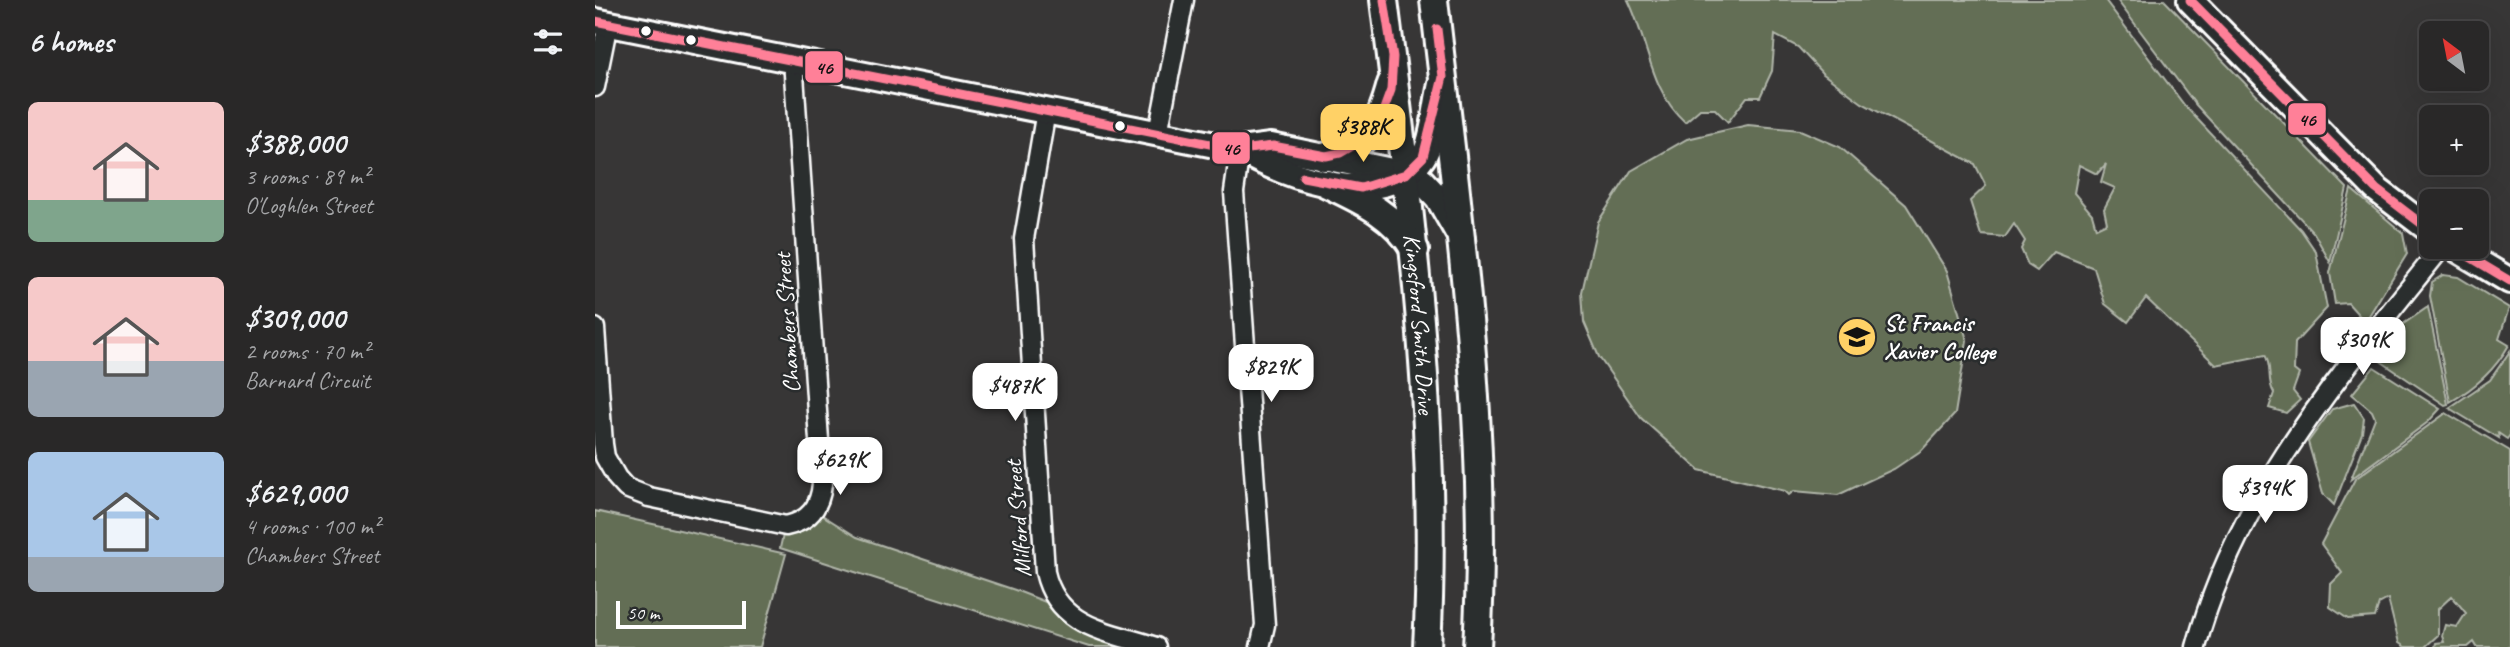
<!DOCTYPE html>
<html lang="en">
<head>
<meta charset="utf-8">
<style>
	body { margin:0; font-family:Caveat,sans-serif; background:#353434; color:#f1f3f6; height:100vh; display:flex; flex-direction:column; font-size:26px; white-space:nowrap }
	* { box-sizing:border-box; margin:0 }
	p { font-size:23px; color:#a5a6a8 }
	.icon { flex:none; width:38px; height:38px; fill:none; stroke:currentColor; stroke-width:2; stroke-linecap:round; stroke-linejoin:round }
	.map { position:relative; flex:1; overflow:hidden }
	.side { display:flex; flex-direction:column; background:#292828; width:595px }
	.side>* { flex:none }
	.needle { width:46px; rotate:328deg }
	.fabs { position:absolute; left:1824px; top:21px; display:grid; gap:14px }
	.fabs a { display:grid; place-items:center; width:70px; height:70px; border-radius:10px; background:#292828; box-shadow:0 7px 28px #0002,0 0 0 2px #454445; font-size:35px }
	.scale { position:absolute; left:21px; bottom:18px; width:130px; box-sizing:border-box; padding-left:7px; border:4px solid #fff; border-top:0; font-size:19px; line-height:24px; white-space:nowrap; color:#fff; -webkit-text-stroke:5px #2a2d2e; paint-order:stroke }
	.price { position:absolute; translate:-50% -60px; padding:0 16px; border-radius:14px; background:#fff; color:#222; font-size:23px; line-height:46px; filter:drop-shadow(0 2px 4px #0008) }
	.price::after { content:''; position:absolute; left:50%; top:42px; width:21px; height:16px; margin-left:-10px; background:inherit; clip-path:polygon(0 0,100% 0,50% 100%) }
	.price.current { background:#ffd166; color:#111 }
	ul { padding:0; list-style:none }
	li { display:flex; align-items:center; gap:21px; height:175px; padding:0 28px }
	li span { display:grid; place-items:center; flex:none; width:196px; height:140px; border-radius:10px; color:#555 }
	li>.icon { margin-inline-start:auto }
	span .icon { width:84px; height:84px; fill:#fffc; stroke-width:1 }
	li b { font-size:30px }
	h2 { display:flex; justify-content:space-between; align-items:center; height:84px; padding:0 28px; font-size:30px }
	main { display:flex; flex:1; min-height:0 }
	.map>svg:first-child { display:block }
	.green { fill:#636e54; stroke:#b1b6aa; stroke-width:2; fill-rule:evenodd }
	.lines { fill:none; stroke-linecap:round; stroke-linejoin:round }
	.street-casing { stroke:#fff; stroke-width:23 }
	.secondary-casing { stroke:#fff; stroke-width:30 }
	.primary-casing { stroke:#fff; stroke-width:32 }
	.street { stroke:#2a2d2e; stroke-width:18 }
	.secondary { stroke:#2a2d2e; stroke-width:24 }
	.primary { stroke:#2a2d2e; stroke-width:26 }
	.bus-1-casing { stroke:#2a2d2e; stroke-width:14 }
	.bus-1 { stroke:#ff8098; stroke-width:9 }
	.bus-dot { fill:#fff; stroke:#2a2d2e; stroke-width:2.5 }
	.labels { text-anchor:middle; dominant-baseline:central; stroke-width:5; stroke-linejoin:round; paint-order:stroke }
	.street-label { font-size:24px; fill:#fff; stroke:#2a2d2e }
	.poi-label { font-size:24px; font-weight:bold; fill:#fff; stroke:#2a2d2e; text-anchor:start }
	.line-badge { stroke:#2a2d2e; stroke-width:2.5 }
	.pale-badge-label { font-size:19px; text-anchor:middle; font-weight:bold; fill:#111 }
</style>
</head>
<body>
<main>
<section class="side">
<h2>6 homes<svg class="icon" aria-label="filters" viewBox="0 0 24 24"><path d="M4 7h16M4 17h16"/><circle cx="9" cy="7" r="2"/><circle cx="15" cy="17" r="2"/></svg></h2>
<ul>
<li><span style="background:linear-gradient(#f6c9c9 70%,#7fa58c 0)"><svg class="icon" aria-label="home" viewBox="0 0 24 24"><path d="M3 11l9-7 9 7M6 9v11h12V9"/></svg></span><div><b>$388,000</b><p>3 rooms · 89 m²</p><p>O'Loghlen Street</p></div></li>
<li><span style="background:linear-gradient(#f6c9c9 60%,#9aa5b1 0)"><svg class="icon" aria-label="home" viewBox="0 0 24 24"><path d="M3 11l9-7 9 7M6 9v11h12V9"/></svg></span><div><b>$309,000</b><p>2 rooms · 70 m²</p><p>Barnard Circuit</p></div></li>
<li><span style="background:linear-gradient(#a9c7e8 75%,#9aa5b1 0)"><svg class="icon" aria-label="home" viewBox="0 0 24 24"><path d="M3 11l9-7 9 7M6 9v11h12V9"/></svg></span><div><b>$629,000</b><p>4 rooms · 100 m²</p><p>Chambers Street</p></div></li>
</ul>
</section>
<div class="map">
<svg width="1915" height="647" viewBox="0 0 1915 647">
	<rect width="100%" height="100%" fill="#373636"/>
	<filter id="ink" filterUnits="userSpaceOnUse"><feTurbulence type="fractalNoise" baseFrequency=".0143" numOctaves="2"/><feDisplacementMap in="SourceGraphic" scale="14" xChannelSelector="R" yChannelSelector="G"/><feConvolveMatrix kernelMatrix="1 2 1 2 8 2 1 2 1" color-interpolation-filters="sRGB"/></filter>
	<g filter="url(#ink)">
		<g class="green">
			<path d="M 1033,0 L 1510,0 L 1590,106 L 1706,230 L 1721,252 L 1732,308 L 1700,343 L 1699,370 L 1704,374 L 1698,391 L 1705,400 L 1691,413 L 1674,408 L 1679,393 C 1671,380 1678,368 1670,355 L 1621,365 L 1551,298 L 1533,322 L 1510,304 L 1499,268 L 1459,252 L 1442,271 L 1433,265 L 1426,249 L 1430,241 L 1419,224 L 1410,237 L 1386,235 L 1375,201 L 1391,186 L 1380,164 L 1267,103 L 1227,73 L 1203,47 L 1180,35 L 1177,71 L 1165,97 L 1152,97 L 1133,122 L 1120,109 L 1105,109 L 1090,122 C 1055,91 1053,40 1033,0 ZM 1511,164 L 1506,182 L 1520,188 L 1509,209 L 1512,223 L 1501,228 L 1497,214 L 1479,193 L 1484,165 L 1502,174 Z"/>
			<path d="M 1522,0 L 1569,0 L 1752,188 L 1735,262 L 1719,233 L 1601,105 Z"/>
			<path d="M 1153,125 L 1205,130 L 1245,147 L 1311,205 L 1352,271 L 1372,340 L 1360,414 L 1327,450 L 1299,469 L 1243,495 L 1199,491 L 1194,495 L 1190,491 L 1104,470 L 1046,418 L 1004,357 L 989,322 L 987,292 L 1003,222 L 1036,171 L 1092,139 Z"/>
			<path d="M 1756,189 L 1808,233 L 1812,254 L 1770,322 L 1753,303 L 1740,304 L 1735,273 Z"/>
			<path d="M 1848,275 L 1863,277 L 1914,308 L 1904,339 L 1914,345 C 1900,370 1880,388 1855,402 L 1835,296 L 1837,282 Z"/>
			<path d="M 1833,307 L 1853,404 L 1850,405 L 1781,358 L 1801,329 Z"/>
			<path d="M 1915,351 L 1915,435 L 1912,439 L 1903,433 L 1904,438 L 1854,408 L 1895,380 Z"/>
			<path d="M 1779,367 L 1845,409 L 1833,422 L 1756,479 L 1780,418 L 1777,411 L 1757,394 Z"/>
			<path d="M 1759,403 L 1769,418 L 1767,433 L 1739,505 L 1728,494 L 1713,442 L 1737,409 Z"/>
			<path d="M 1851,413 L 1915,451 L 1915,647 L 1882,647 L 1879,642 L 1873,647 L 1840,647 L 1841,643 L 1849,642 L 1847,636 L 1850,625 L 1862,627 L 1871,613 L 1857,596 L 1843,609 L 1843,635 L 1830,647 L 1810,647 L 1804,643 L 1793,599 L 1784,604 L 1780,617 L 1753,619 L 1735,607 L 1736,584 L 1747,573 L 1726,544 L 1760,479 Z"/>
			<path d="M 219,510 L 262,537 L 420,590 L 565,647 L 494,647 L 185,548 L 188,535 L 180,524 Z"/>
			<path d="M 0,511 L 191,554 L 165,647 L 0,647 Z"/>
		</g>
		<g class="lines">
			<g class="street-casing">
				<g id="street">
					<path d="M 0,87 L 13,23"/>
					<path d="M 451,111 L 429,239 L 450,572 C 463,628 513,631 561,647"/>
					<path d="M 563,133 L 589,0"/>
					<path d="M 645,150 L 639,192 L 670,625 L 665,647"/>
					<path d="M 0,328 L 8,444 L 10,457 L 22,478 L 31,488 L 54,497 L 191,526 C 214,521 225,507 227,484 L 198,60"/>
					<path d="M 1601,647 C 1642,492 1749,370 1847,247"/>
				</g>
			</g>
			<g class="secondary-casing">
				<g id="secondary">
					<path d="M 1595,0 L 1781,189 L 1836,231"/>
					<path d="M 0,21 L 645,150 L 676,146 L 811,174 L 827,181 L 843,198 L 867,240"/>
					<path d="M 645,150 C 691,177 789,214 828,157 C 839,141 841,101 847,80"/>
					<path d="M 1858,247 L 1915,281"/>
				</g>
			</g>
			<g class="primary-casing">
				<g id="primary">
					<path id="s1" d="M 789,0 C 816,216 844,429 832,647"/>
					<path d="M 839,0 C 863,215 895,430 882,647"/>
					<path d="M 729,157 C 774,144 784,129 796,84"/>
					<path d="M 732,184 C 768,201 799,215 820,250"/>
				</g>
			</g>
			<use href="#street" class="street"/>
			<use href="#secondary" class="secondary"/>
			<use href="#primary" class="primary"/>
			<g class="bus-1-casing">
				<g id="bus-1">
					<path d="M 1595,0 L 1781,189 L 1836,231"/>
					<path d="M 0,21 L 645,150 L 678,146 L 731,156 L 745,153 L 769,139 L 786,117 L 796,90 L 798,57 L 789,0"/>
					<path d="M 708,177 L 766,188 L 811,174 L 828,157 L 848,77 L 842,29"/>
					<path d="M 1858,247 L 1915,281"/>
				</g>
			</g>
			<use href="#bus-1" class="bus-1"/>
		</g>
	</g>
	<defs>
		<g id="school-disc" transform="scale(2.0125)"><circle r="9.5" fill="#ffd166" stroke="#2a2d2e"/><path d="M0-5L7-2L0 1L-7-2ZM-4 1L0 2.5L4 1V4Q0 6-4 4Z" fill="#111"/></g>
	</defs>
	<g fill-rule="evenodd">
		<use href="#school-disc" x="1262" y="337"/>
	</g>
	<g class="bus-dot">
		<circle cx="51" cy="31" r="6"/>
		<circle cx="96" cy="40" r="6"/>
		<circle cx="525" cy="126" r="6"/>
	</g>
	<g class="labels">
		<g class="street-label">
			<text transform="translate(192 323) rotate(-94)">Chambers Street</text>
			<text stroke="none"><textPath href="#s1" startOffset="326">Kingsford Smith Drive</textPath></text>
			<text transform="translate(423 519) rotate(-95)">Milford Street</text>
		</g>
		<g class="poi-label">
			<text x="1289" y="323">St Francis<tspan x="1289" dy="28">Xavier College</tspan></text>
		</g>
	</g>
	<g class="line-badge">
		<rect x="209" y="50" width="40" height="34" rx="7" fill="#ff8098"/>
		<rect x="1692" y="102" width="40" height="34" rx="7" fill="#ff8098"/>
		<rect x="616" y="131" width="40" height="34" rx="7" fill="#ff8098"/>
	</g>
	<g class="pale-badge-label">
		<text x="229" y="74">46</text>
		<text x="1712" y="126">46</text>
		<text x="636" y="155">46</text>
	</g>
</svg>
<div class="fabs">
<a><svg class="needle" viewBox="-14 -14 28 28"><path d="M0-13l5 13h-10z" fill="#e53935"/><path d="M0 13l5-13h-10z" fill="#a5a6a8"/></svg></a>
<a>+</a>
<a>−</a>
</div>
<div class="scale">50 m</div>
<b class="price current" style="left:768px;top:164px">$388K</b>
<b class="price" style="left:1768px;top:377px">$309K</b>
<b class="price" style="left:676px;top:404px">$829K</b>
<b class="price" style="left:420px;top:423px">$487K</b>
<b class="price" style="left:245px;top:497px">$629K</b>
<b class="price" style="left:1670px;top:525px">$394K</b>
</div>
</main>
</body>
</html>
